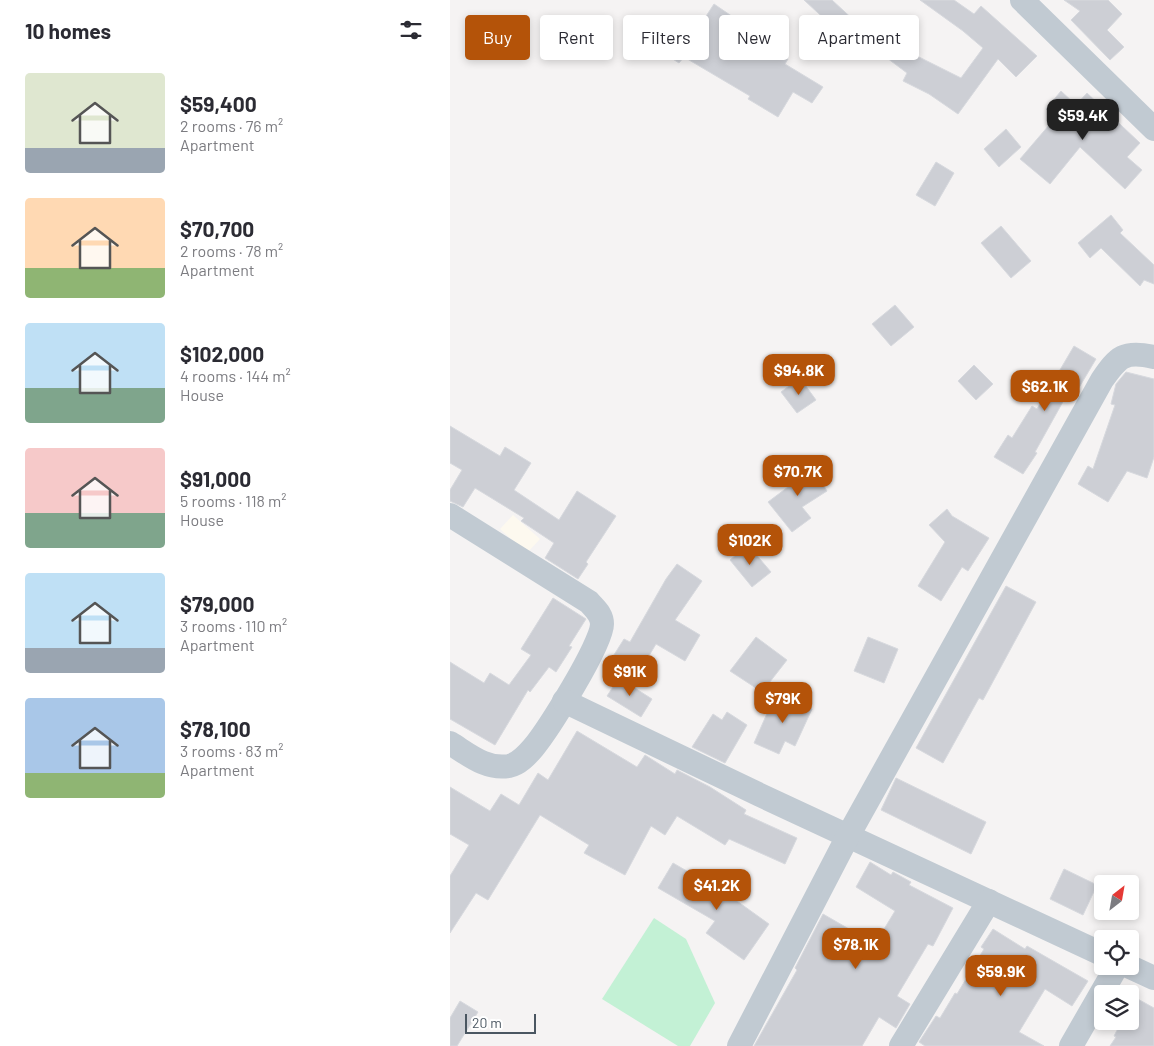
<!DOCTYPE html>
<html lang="en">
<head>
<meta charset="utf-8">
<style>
	body { margin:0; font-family:Barlow,sans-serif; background:#f7f7f7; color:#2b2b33; height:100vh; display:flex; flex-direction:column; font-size:19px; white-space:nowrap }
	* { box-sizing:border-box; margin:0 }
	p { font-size:16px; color:#7c7c81 }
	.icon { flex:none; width:28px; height:28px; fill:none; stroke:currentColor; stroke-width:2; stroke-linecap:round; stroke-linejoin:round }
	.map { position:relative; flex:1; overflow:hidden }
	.side { display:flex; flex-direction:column; background:#fff; width:450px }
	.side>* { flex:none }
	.hud { position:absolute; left:15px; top:15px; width:475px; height:45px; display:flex; gap:10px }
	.needle { width:32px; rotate:31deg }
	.buttons { position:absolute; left:644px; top:875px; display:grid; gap:10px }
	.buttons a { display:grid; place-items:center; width:45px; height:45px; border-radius:5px; background:#fff; box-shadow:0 2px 8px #0003; font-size:25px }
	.scale { position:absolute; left:15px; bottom:12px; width:71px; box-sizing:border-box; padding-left:5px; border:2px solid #4a5661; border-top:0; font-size:14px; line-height:18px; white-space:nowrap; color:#4a5661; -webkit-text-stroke:4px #fff; paint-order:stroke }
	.price { position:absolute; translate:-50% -42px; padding:0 11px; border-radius:10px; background:#b45309; color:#fff; font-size:16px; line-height:32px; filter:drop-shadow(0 1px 2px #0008) }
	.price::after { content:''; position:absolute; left:50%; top:30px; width:15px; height:11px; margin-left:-8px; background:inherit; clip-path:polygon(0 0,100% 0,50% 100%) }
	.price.active { background:#222; color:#fff }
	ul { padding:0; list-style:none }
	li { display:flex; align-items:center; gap:15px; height:125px; padding:0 25px }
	li span { display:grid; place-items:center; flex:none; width:140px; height:100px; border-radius:5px; color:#555 }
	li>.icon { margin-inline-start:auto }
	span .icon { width:60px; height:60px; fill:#fffc; stroke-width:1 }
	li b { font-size:21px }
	h2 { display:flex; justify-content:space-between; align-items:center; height:60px; padding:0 25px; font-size:21px }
	.chip { padding:0 18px; border-radius:5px; background:#fff; box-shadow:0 2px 8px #0003; font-size:18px; line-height:45px }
	.chip.active { background:#b45309; color:#fff }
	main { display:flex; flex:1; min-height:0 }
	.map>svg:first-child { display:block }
	.commercial { fill:#fdf9ef }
	.green { fill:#c3f1d5 }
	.building { fill:#cdcfd5; stroke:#d7d9de }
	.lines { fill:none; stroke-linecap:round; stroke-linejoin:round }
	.street { stroke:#c1cad2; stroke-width:24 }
</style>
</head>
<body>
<main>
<section class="side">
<h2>10 homes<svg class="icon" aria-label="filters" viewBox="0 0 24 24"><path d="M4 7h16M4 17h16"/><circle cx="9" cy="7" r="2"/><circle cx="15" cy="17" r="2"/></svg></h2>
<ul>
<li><span style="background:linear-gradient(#dfe7d0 75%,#9aa5b1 0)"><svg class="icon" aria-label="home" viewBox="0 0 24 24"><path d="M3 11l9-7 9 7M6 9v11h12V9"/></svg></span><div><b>$59,400</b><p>2 rooms · 76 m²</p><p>Apartment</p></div></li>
<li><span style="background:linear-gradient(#ffd9b3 70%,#8fb573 0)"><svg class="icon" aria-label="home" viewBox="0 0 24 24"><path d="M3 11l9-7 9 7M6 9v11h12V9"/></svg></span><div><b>$70,700</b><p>2 rooms · 78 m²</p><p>Apartment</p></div></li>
<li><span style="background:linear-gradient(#bfe0f5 65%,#7fa58c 0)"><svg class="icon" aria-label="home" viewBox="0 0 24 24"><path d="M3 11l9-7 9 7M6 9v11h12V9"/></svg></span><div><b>$102,000</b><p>4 rooms · 144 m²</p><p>House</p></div></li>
<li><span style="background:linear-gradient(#f6c9c9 65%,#7fa58c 0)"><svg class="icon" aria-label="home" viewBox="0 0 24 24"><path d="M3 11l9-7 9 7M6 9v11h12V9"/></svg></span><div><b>$91,000</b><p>5 rooms · 118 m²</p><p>House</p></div></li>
<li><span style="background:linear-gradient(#bfe0f5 75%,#9aa5b1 0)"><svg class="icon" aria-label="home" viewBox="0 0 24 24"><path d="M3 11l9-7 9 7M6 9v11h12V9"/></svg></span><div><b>$79,000</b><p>3 rooms · 110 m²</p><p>Apartment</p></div></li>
<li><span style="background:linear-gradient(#a9c7e8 75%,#8fb573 0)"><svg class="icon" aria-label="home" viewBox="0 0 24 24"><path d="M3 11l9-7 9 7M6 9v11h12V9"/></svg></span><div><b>$78,100</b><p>3 rooms · 83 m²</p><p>Apartment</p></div></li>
</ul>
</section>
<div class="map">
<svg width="704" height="1046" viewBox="0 0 704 1046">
	<rect width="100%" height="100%" fill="#f5f3f3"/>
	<path class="commercial" d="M 63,515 L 90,539 L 77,553 L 50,529 Z"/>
	<path class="green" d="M 204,918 L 236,939 L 265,1003 L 240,1046 L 228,1046 L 152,999 Z"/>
	<g class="building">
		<path d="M 354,0 L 382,0 L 408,24 L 395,38 Z"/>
		<path d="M 470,0 L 504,0 L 524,14 L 531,6 L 587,56 L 566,77 L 548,59 L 508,114 L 479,94 L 453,81 L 457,73 L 413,40 L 418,32 L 430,38 L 436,30 L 454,44 L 451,48 L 511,78 L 533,48 L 513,31 Z"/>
		<path d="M 614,0 L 658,0 L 672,14 L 657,30 L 674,47 L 660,60 L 621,20 L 630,11 Z"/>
		<path d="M 264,4 L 283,17 L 280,21 L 306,36 L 303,40 L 338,59 L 335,64 L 373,87 L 362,103 L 343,92 L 328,117 L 298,99 L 300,96 L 234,57 L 229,63 L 212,52 L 232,24 L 245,33 Z"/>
		<path d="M 611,91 L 626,105 L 637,93 L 690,143 L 677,157 L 692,170 L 675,189 L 630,147 L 600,184 L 570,159 L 606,117 L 596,109 Z"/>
		<path d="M 556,129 L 571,147 L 549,167 L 534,149 Z"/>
		<path d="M 486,162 L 504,173 L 485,206 L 466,195 Z"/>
		<path d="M 661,215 L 673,230 L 670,233 L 704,265 L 704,284 L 694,280 L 690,286 L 651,248 L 640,258 L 628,243 Z"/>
		<path d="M 551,226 L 581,261 L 561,278 L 531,243 Z"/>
		<path d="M 445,305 L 464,327 L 441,346 L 422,324 Z"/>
		<path d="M 624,346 L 646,359 L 621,401 L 615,398 L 585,452 L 587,453 L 573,474 L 544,457 L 558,435 L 562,438 L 582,406 L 587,409 Z"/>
		<path d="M 524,365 L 543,384 L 526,400 L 508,381 Z"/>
		<path d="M 676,372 L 704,379 L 704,457 L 697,478 L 677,471 L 658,502 L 628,484 L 638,466 L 643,469 L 665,405 L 661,404 L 666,384 Z"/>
		<path d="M 350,378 L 366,400 L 347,413 L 331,392 Z"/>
		<path d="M 0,426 L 50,456 L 55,447 L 81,463 L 64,490 L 109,520 L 127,491 L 166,516 L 136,562 L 138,564 L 128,579 L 95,558 L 104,543 L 71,521 L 74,518 L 25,488 L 13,507 L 0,501 L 0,490 L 12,470 L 0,463 Z"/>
		<path d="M 359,463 L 377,491 L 352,507 L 361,518 L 342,532 L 318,502 L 342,484 L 337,477 Z"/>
		<path d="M 497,509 L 502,516 L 539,538 L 518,571 L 512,567 L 491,601 L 468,586 L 495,542 L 479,525 Z"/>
		<path d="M 298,545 L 321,572 L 302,587 L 280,560 Z"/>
		<path d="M 227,564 L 252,581 L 225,620 L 250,635 L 235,661 L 206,644 L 188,674 L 162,658 L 174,639 L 180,642 L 216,579 Z"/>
		<path d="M 556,586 L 586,602 L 533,700 L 529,698 L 493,763 L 466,748 Z"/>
		<path d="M 103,598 L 136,619 L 119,646 L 122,647 L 106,672 L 99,667 L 80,692 L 78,690 L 45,745 L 0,719 L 0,662 L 34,683 L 40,673 L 59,685 L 81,655 L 71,649 Z"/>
		<path d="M 306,637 L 337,660 L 312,692 L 280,671 Z"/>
		<path d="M 418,637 L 448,649 L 434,683 L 404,671 Z"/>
		<path d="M 169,678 L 202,699 L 191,717 L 157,696 Z"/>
		<path d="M 326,693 L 362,709 L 345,746 L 335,741 L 329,754 L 304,743 Z"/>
		<path d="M 277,712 L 297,725 L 275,763 L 242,747 L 263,714 L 272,720 Z"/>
		<path d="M 127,731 L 187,767 L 195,755 L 225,774 L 227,770 L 260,787 L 296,810 L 294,814 L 347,838 L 335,864 L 279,839 L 275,845 L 227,816 L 215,835 L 201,826 L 175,875 L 134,853 L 139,845 L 90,815 L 38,900 L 26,893 L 0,933 L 0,876 L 19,845 L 0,834 L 0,787 L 40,811 L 51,794 L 69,805 L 88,773 L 98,780 Z"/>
		<path d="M 446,778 L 536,822 L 521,854 L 431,810 Z"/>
		<path d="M 420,862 L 441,875 L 443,872 L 461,882 L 459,885 L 503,908 L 483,946 L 478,944 L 447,996 L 460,1004 L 446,1028 L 429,1017 L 412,1046 L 304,1046 L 347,970 L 345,968 L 373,914 L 425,944 L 445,911 L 406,887 Z"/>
		<path d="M 223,863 L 280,896 L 319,924 L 294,960 L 256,933 L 265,921 L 208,888 Z"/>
		<path d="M 614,869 L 647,885 L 633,915 L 600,899 Z"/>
		<path d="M 543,929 L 575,949 L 577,946 L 638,981 L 622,1006 L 595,989 L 569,1032 L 594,1046 L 475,1046 L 469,1042 L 486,1016 L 490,1018 L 505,993 L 507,994 L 534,949 L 531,947 Z"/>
		<path d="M 686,998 L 704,1008 L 704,1046 L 660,1046 L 666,1037 L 664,1036 L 672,1021 L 680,1021 L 680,1008 Z"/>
		<path d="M 10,1001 L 28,1012 L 7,1046 L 0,1046 L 0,1018 Z"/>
	</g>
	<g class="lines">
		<g class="street">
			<path d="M 572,0 L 704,129"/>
			<path d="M 0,515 L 139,602 C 145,609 152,614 152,624 C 152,644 98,730 83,748 C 77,755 69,764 59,766 C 36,770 18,754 0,743"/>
			<path d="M 114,701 L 310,795 L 652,954"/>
			<path d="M 678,966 L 704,978"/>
			<path d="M 289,1046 L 398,836 L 652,380 C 668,357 674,350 704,357"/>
			<path d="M 451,1046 L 539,901"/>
			<path d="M 621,1046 L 667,966"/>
		</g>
	</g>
</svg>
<div class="buttons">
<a><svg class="needle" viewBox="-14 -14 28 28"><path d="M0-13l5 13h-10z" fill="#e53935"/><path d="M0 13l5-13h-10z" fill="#7c7c81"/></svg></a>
<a><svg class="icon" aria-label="locate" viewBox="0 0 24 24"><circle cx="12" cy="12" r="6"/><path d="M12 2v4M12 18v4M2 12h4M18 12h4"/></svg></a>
<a><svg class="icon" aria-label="layers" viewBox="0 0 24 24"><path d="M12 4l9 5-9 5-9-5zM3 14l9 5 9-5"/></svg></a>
</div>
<div class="scale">20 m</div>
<b class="price active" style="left:633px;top:141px">$59.4K</b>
<b class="price" style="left:349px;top:396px">$94.8K</b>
<b class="price" style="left:595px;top:412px">$62.1K</b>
<b class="price" style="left:348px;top:497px">$70.7K</b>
<b class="price" style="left:300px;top:566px">$102K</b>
<b class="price" style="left:180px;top:697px">$91K</b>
<b class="price" style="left:333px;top:724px">$79K</b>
<b class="price" style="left:267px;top:911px">$41.2K</b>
<b class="price" style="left:406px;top:970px">$78.1K</b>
<b class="price" style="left:551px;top:997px">$59.9K</b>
<div class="hud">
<a class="chip active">Buy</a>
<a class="chip">Rent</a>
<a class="chip">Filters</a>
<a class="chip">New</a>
<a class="chip">Apartment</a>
</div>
</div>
</main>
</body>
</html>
